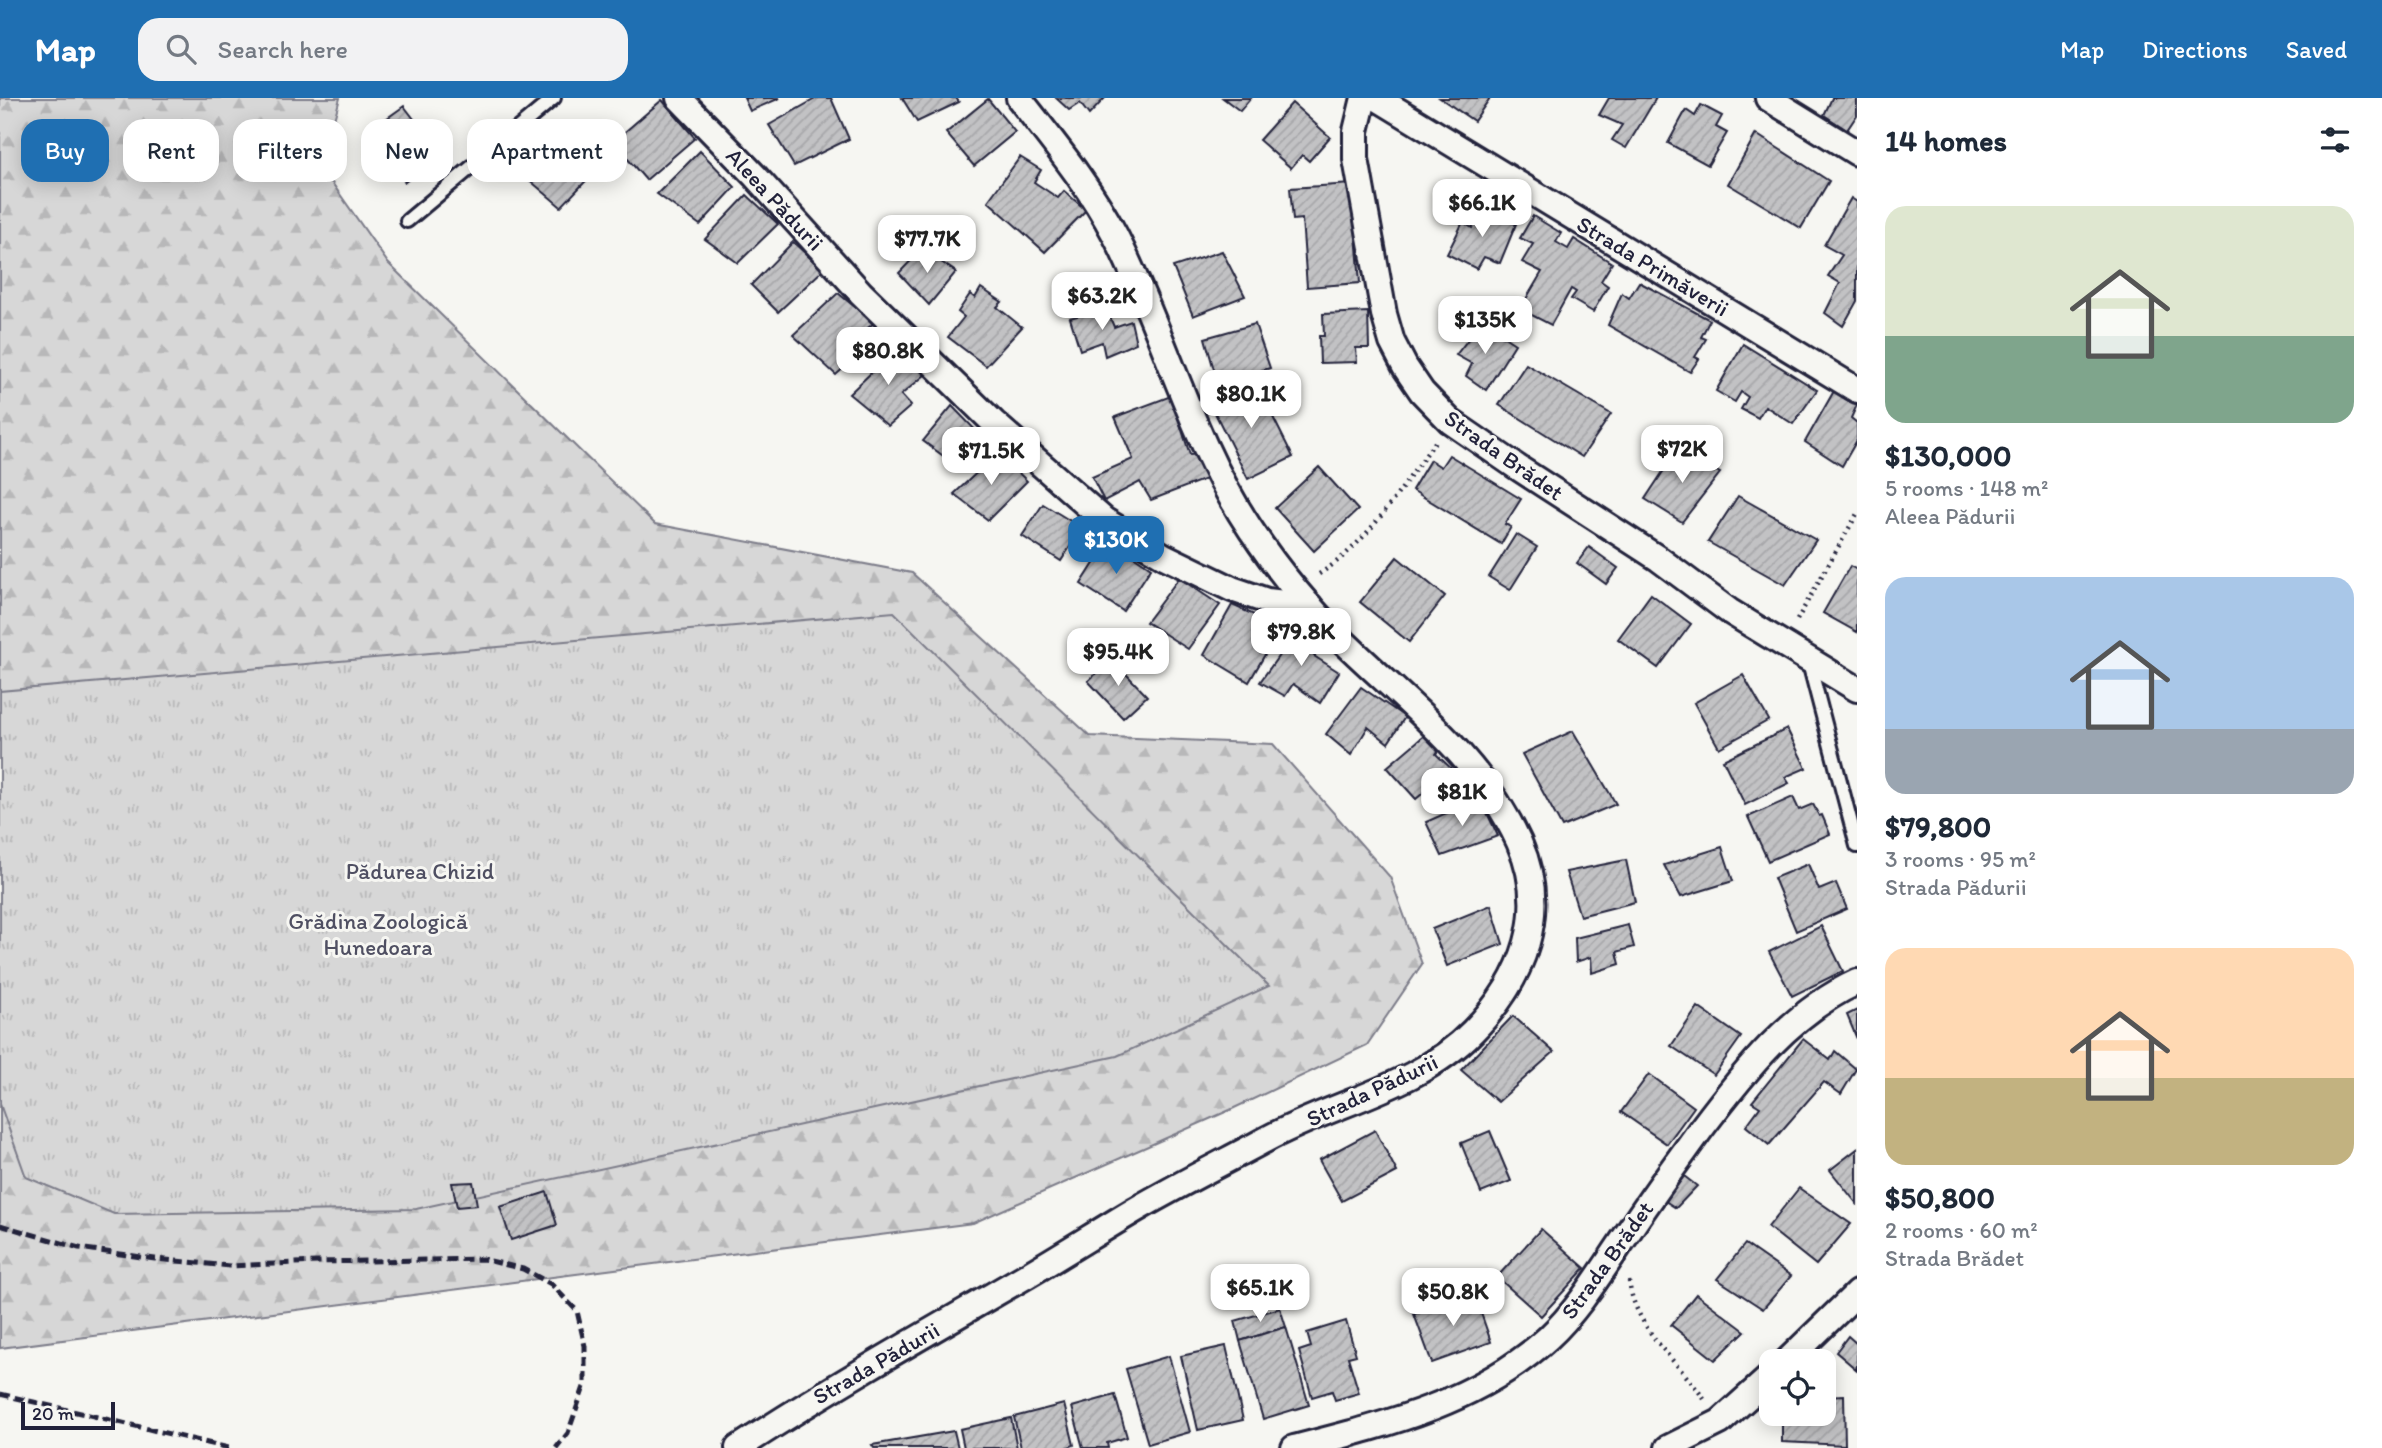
<!DOCTYPE html>
<html lang="en">
<head>
<meta charset="utf-8">
<style>
	body { margin:0; font-family:Itim,sans-serif; background:#f2f2f3; color:#1f2937; height:100vh; display:flex; flex-direction:column; font-size:26px; white-space:nowrap }
	* { box-sizing:border-box; margin:0 }
	p { font-size:23px; color:#747a83 }
	.icon { flex:none; width:38px; height:38px; fill:none; stroke:currentColor; stroke-width:2; stroke-linecap:round; stroke-linejoin:round }
	.map { position:relative; flex:1; overflow:hidden }
	.side { display:flex; flex-direction:column; background:#fff; width:525px }
	.side>* { flex:none }
	.banner { position:absolute; left:21px; top:21px; width:665px; height:63px; display:flex; gap:14px }
	.buttons { position:absolute; left:1759px; top:1251px; display:grid; gap:14px }
	.buttons a { display:grid; place-items:center; width:77px; height:77px; border-radius:14px; background:#fff; box-shadow:0 4px 18px #0003; font-size:35px }
	.scale { position:absolute; left:21px; bottom:18px; width:94px; box-sizing:border-box; padding-left:7px; border:4px solid #22223b; border-top:0; font-size:19px; line-height:24px; white-space:nowrap; color:#22223b; -webkit-text-stroke:5px #f6f6f2; paint-order:stroke }
	.price { position:absolute; translate:-50% -60px; padding:0 16px; border-radius:14px; background:#fff; color:#222; font-size:23px; line-height:46px; filter:drop-shadow(0 2px 4px #0008) }
	.price::after { content:''; position:absolute; left:50%; top:42px; width:21px; height:16px; margin-left:-10px; background:inherit; clip-path:polygon(0 0,100% 0,50% 100%) }
	.price.current { background:#1f6fb2; color:#fff }
	ul { padding:0; list-style:none }
	li { display:grid; align-content:center; gap:14px; height:371px; padding:0 28px }
	li span { display:grid; place-items:center; height:217px; border-radius:21px; color:#555 }
	li>.icon { margin-inline-start:auto }
	span .icon { width:126px; height:126px; fill:#fffc; stroke-width:1 }
	li b { font-size:30px }
	h2 { display:flex; justify-content:space-between; align-items:center; height:84px; padding:0 28px; font-size:30px }
	.pill { padding:0 24px; border-radius:21px; background:#fff; box-shadow:0 4px 18px #0003; font-size:24px; line-height:63px }
	.pill.current { background:#1f6fb2; color:#fff }
	header { display:flex; align-items:center; gap:42px; box-sizing:border-box; height:98px; padding:0 35px; background:#1f6fb2; color:#fff }
	header strong { font-size:33px }
	nav { display:flex; gap:38px; margin-inline-start:auto; font-size:24px }
	.search { width:490px; height:63px; background:#f2f2f3; display:flex; align-items:center; gap:18px; box-sizing:border-box; padding:0 24px; border-radius:21px; color:#747a83; font-size:26px }
	main { display:flex; flex:1; min-height:0 }
	.map>svg:first-child { display:block }
	.forest { fill:url(#forest-firs); stroke:#7c7c89; stroke-width:2 }
	.park { fill:url(#park-tufts); stroke:#7c7c89; stroke-width:2 }
	.building { fill:url(#building-hatch); stroke:#22223b; stroke-width:2 }
	.lines { fill:none; stroke-linecap:round; stroke-linejoin:round }
	.lane-casing { stroke:#22223b; stroke-width:18 }
	.street-casing { stroke:#22223b; stroke-width:30 }
	.path { stroke:#22223b; stroke-width:4.5; stroke-dasharray:2 5; stroke-linecap:butt }
	.lane { stroke:#f6f6f2; stroke-width:12 }
	.street { stroke:#f6f6f2; stroke-width:24 }
	.rail { stroke:#22223b; stroke-width:5; stroke-dasharray:10 5; stroke-linecap:butt }
	.labels { text-anchor:middle; dominant-baseline:central; stroke-width:6; stroke-linejoin:round; paint-order:stroke }
	.street-label { font-size:23px; fill:#22223b; stroke:#f6f6f2 }
	.park-label { font-size:23px; fill:#4f4f62; stroke:#f6f6f2 }
</style>
</head>
<body>
<header>
<strong>Map</strong>
<div class="search"><svg class="icon" aria-label="search" viewBox="0 0 24 24"><circle cx="10" cy="10" r="6"/><path d="M15 15l6 6"/></svg>Search here</div>
<nav><a>Map</a><a>Directions</a><a>Saved</a></nav>
</header>
<main>
<div class="map">
<svg width="1857" height="1350" viewBox="0 0 1857 1350">
	<defs>
		<pattern id="forest-firs" width="22" height="20" patternUnits="userSpaceOnUse" patternTransform="scale(1.75)"><rect width="22" height="20" fill="#d7d7d7"/><path d="M5 1l3.5 6h-7zM16 11l3.5 6h-7z" fill="#b8b8b9"/></pattern>
		<pattern id="park-tufts" width="24" height="20" patternUnits="userSpaceOnUse" patternTransform="scale(1.75)"><rect width="24" height="20" fill="#d7d7d7"/><path d="M3 7l-1-3M5 7V3M7 7l1-3M15 17l-1-3M17 17v-4M19 17l1-3" fill="none" stroke="#b8b8b9"/></pattern>
		<pattern id="building-hatch" width="6" height="6" patternUnits="userSpaceOnUse" patternTransform="scale(1.75)"><rect width="6" height="6" fill="#c2c2c4"/><path d="M-1 1l2-2M0 6l6-6M5 7l2-2" fill="none" stroke="#a6a6a9"/></pattern>
	</defs>
	<rect width="100%" height="100%" fill="#f6f6f2"/>
	<filter id="ink" filterUnits="userSpaceOnUse"><feTurbulence type="fractalNoise" baseFrequency=".0143" numOctaves="2"/><feDisplacementMap in="SourceGraphic" scale="14" xChannelSelector="R" yChannelSelector="G"/><feConvolveMatrix kernelMatrix="1 2 1 2 8 2 1 2 1" color-interpolation-filters="sRGB"/></filter>
	<g filter="url(#ink)">
		<path class="forest" d="M 0,0 L 340,0 L 321,69 L 388,165 L 655,426 L 912,475 L 1090,638 L 1273,646 L 1390,779 L 1422,866 L 1367,947 L 1230,1012 L 973,1125 L 0,1250 Z"/>
		<path class="park" d="M 894,514 L 1269,888 L 1117,958 L 416,1111 L 114,1116 L 26,1079 L 0,1006 L 0,593 Z"/>
		<g class="building">
			<path d="M 744,0 L 780,0 L 750,13 Z"/>
			<path d="M 817,0 L 831,0 L 849,41 L 794,68 L 769,27 Z"/>
			<path d="M 902,0 L 956,0 L 959,4 L 917,24 Z"/>
			<path d="M 1056,0 L 1105,0 L 1089,17 L 1080,5 L 1069,12 Z"/>
			<path d="M 1223,0 L 1251,0 L 1240,13 Z"/>
			<path d="M 1440,0 L 1490,0 L 1474,23 Z"/>
			<path d="M 1609,0 L 1656,0 L 1626,50 L 1612,42 L 1622,27 L 1599,17 Z"/>
			<path d="M 1832,0 L 1857,0 L 1857,17 L 1847,32 L 1824,17 Z"/>
			<path d="M 988,1 L 1015,34 L 974,68 L 946,35 Z"/>
			<path d="M 662,2 L 695,40 L 646,82 L 613,44 Z"/>
			<path d="M 1292,5 L 1330,39 L 1309,63 L 1302,57 L 1291,70 L 1259,42 Z"/>
			<path d="M 1701,7 L 1722,18 L 1716,29 L 1727,35 L 1708,67 L 1668,45 L 1686,12 L 1695,18 Z"/>
			<path d="M 404,8 L 441,56 L 405,84 L 369,33 Z"/>
			<path d="M 1756,36 L 1829,83 L 1801,130 L 1728,86 Z"/>
			<path d="M 568,39 L 602,66 L 561,109 L 527,80 Z"/>
			<path d="M 700,53 L 735,89 L 700,127 L 657,96 Z"/>
			<path d="M 1020,59 L 1041,72 L 1034,84 L 1058,100 L 1064,93 L 1086,112 L 1045,154 L 988,103 Z"/>
			<path d="M 1352,86 L 1360,185 L 1307,189 L 1302,121 L 1293,122 L 1290,90 Z"/>
			<path d="M 747,97 L 778,126 L 738,165 L 705,141 Z"/>
			<path d="M 1851,100 L 1857,104 L 1857,203 L 1843,228 L 1825,215 L 1840,185 L 1828,178 L 1842,157 L 1824,147 Z"/>
			<path d="M 1481,109 L 1516,126 L 1500,165 L 1484,159 L 1477,171 L 1447,156 L 1463,124 L 1472,130 Z"/>
			<path d="M 1533,118 L 1561,135 L 1556,144 L 1568,151 L 1574,141 L 1612,165 L 1601,183 L 1608,188 L 1593,214 L 1571,201 L 1576,194 L 1571,191 L 1551,227 L 1520,211 L 1542,174 L 1522,164 L 1533,146 L 1520,140 Z"/>
			<path d="M 793,144 L 823,172 L 778,214 L 751,187 Z"/>
			<path d="M 922,151 L 956,174 L 929,207 L 899,175 Z"/>
			<path d="M 1222,153 L 1245,198 L 1193,218 L 1173,169 Z"/>
			<path d="M 1639,184 L 1710,222 L 1701,239 L 1706,241 L 1695,259 L 1699,261 L 1690,274 L 1608,227 L 1622,195 L 1629,200 Z"/>
			<path d="M 981,190 L 1002,204 L 997,209 L 1022,229 L 986,268 L 948,239 L 964,219 L 958,214 L 970,196 L 975,200 Z"/>
			<path d="M 838,195 L 874,225 L 844,249 L 856,259 L 836,277 L 793,237 Z"/>
			<path d="M 1106,210 L 1114,229 L 1131,223 L 1136,245 L 1105,258 L 1102,244 L 1080,252 L 1070,220 Z"/>
			<path d="M 1368,214 L 1369,250 L 1356,250 L 1357,264 L 1320,265 L 1319,238 L 1324,238 L 1323,216 Z"/>
			<path d="M 1255,226 L 1270,270 L 1218,286 L 1205,240 Z"/>
			<path d="M 1476,231 L 1490,239 L 1495,233 L 1515,246 L 1486,292 L 1466,278 L 1472,266 L 1456,257 Z"/>
			<path d="M 1743,246 L 1817,292 L 1793,326 L 1765,308 L 1758,320 L 1741,311 L 1748,299 L 1741,294 L 1735,304 L 1716,293 Z"/>
			<path d="M 897,250 L 925,277 L 901,297 L 911,308 L 888,328 L 849,296 Z"/>
			<path d="M 1526,266 L 1611,316 L 1582,359 L 1499,307 Z"/>
			<path d="M 1255,283 L 1293,359 L 1248,381 L 1210,305 Z"/>
			<path d="M 1834,293 L 1857,307 L 1851,320 L 1857,325 L 1857,342 L 1842,368 L 1805,344 Z"/>
			<path d="M 1171,298 L 1190,357 L 1202,356 L 1211,379 L 1151,402 L 1140,384 L 1104,403 L 1092,379 L 1133,361 L 1115,319 Z"/>
			<path d="M 952,308 L 989,346 L 965,374 L 923,343 Z"/>
			<path d="M 1678,351 L 1720,375 L 1682,424 L 1645,401 Z"/>
			<path d="M 998,355 L 1027,383 L 988,422 L 954,396 Z"/>
			<path d="M 1449,357 L 1521,401 L 1505,426 L 1511,429 L 1501,446 L 1412,392 L 1430,362 L 1441,369 Z"/>
			<path d="M 1319,369 L 1358,412 L 1314,453 L 1275,410 Z"/>
			<path d="M 1738,398 L 1816,442 L 1785,487 L 1708,444 Z"/>
			<path d="M 1043,406 L 1082,430 L 1061,463 L 1022,438 Z"/>
			<path d="M 1516,436 L 1537,449 L 1510,492 L 1489,479 Z"/>
			<path d="M 1109,442 L 1151,470 L 1123,513 L 1081,486 Z"/>
			<path d="M 1589,449 L 1618,470 L 1606,486 L 1577,465 Z"/>
			<path d="M 1397,459 L 1445,498 L 1409,544 L 1360,504 Z"/>
			<path d="M 1850,468 L 1857,472 L 1857,534 L 1823,515 Z"/>
			<path d="M 1179,480 L 1220,507 L 1188,551 L 1146,524 Z"/>
			<path d="M 1651,496 L 1691,526 L 1658,570 L 1618,541 Z"/>
			<path d="M 1232,507 L 1281,529 L 1249,584 L 1204,557 Z"/>
			<path d="M 1299,529 L 1323,545 L 1314,558 L 1339,574 L 1320,605 L 1293,586 L 1285,598 L 1260,584 Z"/>
			<path d="M 1112,561 L 1147,598 L 1123,620 L 1088,583 Z"/>
			<path d="M 1743,577 L 1769,622 L 1719,650 L 1694,605 Z"/>
			<path d="M 1361,589 L 1405,619 L 1388,645 L 1368,629 L 1351,657 L 1326,636 Z"/>
			<path d="M 1787,631 L 1806,670 L 1785,679 L 1789,685 L 1745,707 L 1723,662 Z"/>
			<path d="M 1573,633 L 1616,706 L 1562,729 L 1522,656 Z"/>
			<path d="M 1426,636 L 1442,647 L 1436,656 L 1458,677 L 1436,701 L 1428,691 L 1416,701 L 1387,669 Z"/>
			<path d="M 1793,699 L 1799,712 L 1813,706 L 1819,718 L 1822,717 L 1830,736 L 1768,763 L 1748,719 Z"/>
			<path d="M 1480,700 L 1498,738 L 1442,758 L 1426,724 Z"/>
			<path d="M 1722,749 L 1733,783 L 1681,799 L 1664,767 Z"/>
			<path d="M 1626,762 L 1635,804 L 1580,818 L 1566,774 Z"/>
			<path d="M 1808,766 L 1819,792 L 1836,785 L 1847,811 L 1796,833 L 1774,780 Z"/>
			<path d="M 1491,807 L 1503,846 L 1447,868 L 1432,831 Z"/>
			<path d="M 1628,827 L 1634,849 L 1617,854 L 1620,866 L 1592,875 L 1591,859 L 1576,864 L 1575,840 Z"/>
			<path d="M 1821,828 L 1843,873 L 1792,898 L 1769,854 Z"/>
			<path d="M 1698,909 L 1741,939 L 1714,977 L 1671,948 Z"/>
			<path d="M 1857,912 L 1857,941 L 1847,917 Z"/>
			<path d="M 1513,918 L 1554,954 L 1498,1004 L 1461,972 Z"/>
			<path d="M 1803,941 L 1830,962 L 1835,953 L 1856,971 L 1841,996 L 1824,984 L 1769,1047 L 1746,1028 L 1760,1009 L 1752,1004 Z"/>
			<path d="M 1649,976 L 1694,1009 L 1667,1046 L 1621,1014 Z"/>
			<path d="M 1375,1032 L 1397,1074 L 1342,1103 L 1319,1062 Z"/>
			<path d="M 1490,1033 L 1511,1083 L 1481,1095 L 1461,1045 Z"/>
			<path d="M 1857,1051 L 1857,1106 L 1830,1072 Z"/>
			<path d="M 1684,1078 L 1697,1088 L 1676,1110 L 1662,1101 Z"/>
			<path d="M 473,1084 L 477,1107 L 457,1109 L 452,1085 Z"/>
			<path d="M 1799,1090 L 1851,1126 L 1816,1167 L 1768,1129 Z"/>
			<path d="M 547,1094 L 557,1127 L 511,1142 L 500,1109 Z"/>
			<path d="M 1541,1131 L 1585,1170 L 1541,1218 L 1497,1179 Z"/>
			<path d="M 1745,1146 L 1791,1178 L 1763,1211 L 1717,1181 Z"/>
			<path d="M 1474,1195 L 1491,1244 L 1432,1265 L 1414,1216 Z"/>
			<path d="M 1696,1196 L 1745,1233 L 1715,1262 L 1671,1227 Z"/>
			<path d="M 1280,1210 L 1286,1229 L 1240,1243 L 1235,1223 Z"/>
			<path d="M 1346,1223 L 1356,1257 L 1348,1259 L 1359,1295 L 1335,1302 L 1332,1293 L 1312,1299 L 1299,1253 L 1311,1249 L 1307,1235 Z"/>
			<path d="M 1286,1229 L 1309,1307 L 1263,1321 L 1240,1243 Z"/>
			<path d="M 1848,1238 L 1857,1246 L 1857,1272 L 1836,1254 Z"/>
			<path d="M 1226,1248 L 1243,1322 L 1198,1332 L 1181,1258 Z"/>
			<path d="M 1169,1258 L 1190,1334 L 1148,1346 L 1126,1271 Z"/>
			<path d="M 1115,1297 L 1127,1339 L 1107,1345 L 1108,1350 L 1083,1350 L 1072,1309 Z"/>
			<path d="M 1844,1297 L 1845,1347 L 1782,1344 L 1782,1316 L 1824,1316 L 1824,1298 Z"/>
			<path d="M 1064,1306 L 1074,1347 L 1066,1350 L 1021,1350 L 1014,1319 Z"/>
			<path d="M 1011,1320 L 1017,1350 L 964,1350 L 960,1331 Z"/>
			<path d="M 954,1333 L 958,1350 L 874,1350 L 872,1347 Z"/>
		</g>
		<g class="lines">
			<g class="lane-casing">
				<g id="lane">
					<path d="M 407,123 L 554,0"/>
					<path d="M 1809,565 L 1857,748"/>
				</g>
			</g>
			<g class="street-casing">
				<g id="street">
					<path d="M 679,0 L 755,78 L 861,195 L 994,325 L 1104,422 L 1164,458 L 1232,491 L 1267,503 L 1310,508"/>
					<path d="M 1364,0 L 1356,33 L 1356,61 L 1384,216 L 1392,244 L 1405,269 L 1422,294 L 1450,323 L 1517,369 L 1659,461 L 1729,513 L 1857,591"/>
					<path d="M 1377,0 L 1857,292"/>
					<path d="M 1768,0 L 1857,55"/>
					<path d="M 1786,1264 L 1857,1195"/>
					<path d="M 738,1350 C 832,1289 929,1234 1026,1178 C 1062,1157 1098,1134 1135,1112 C 1178,1087 1222,1065 1265,1042 C 1334,1004 1418,990 1473,933 C 1524,881 1550,814 1519,744 C 1480,659 1410,608 1345,545 C 1310,511 1278,473 1251,432 C 1191,342 1164,233 1115,137 C 1089,87 1053,44 1019,0"/>
					<path d="M 1294,1350 C 1384,1327 1477,1305 1548,1240 C 1579,1211 1601,1174 1625,1139 C 1649,1102 1675,1067 1701,1031 C 1744,974 1790,915 1857,884"/>
					<path d="M 1668,1350 L 1720,1324 L 1771,1278"/>
				</g>
			</g>
			<g class="path">
				<path d="M 1319,476 C 1368,446 1401,390 1435,344"/>
				<path d="M 1797,522 L 1857,416"/>
				<path d="M 1629,1183 C 1635,1232 1678,1263 1704,1301"/>
			</g>
			<use href="#lane" class="lane"/>
			<use href="#street" class="street"/>
			<g class="rail">
				<path d="M 0,1127 L 79,1150 L 155,1161 L 230,1168 L 316,1164 L 483,1161 L 523,1171 L 551,1186 L 577,1213 L 585,1248 L 585,1286 L 568,1335 L 556,1350"/>
				<path d="M 0,1296 L 229,1350"/>
			</g>
		</g>
	</g>
	<g class="labels">
		<g class="street-label">
			<text transform="translate(775 101) rotate(47)">Aleea Pădurii</text>
			<text transform="translate(1653 168) rotate(31)">Strada Primăverii</text>
			<text transform="translate(1504 357) rotate(35)">Strada Brădet</text>
			<text transform="translate(1372 992) rotate(-25)">Strada Pădurii</text>
			<text transform="translate(1607 1162) rotate(-54)">Strada Brădet</text>
			<text transform="translate(876 1265) rotate(-30)">Strada Pădurii</text>
		</g>
		<g class="park-label">
			<text x="420" y="773">Pădurea Chizid</text>
			<text x="378" y="823">Grădina Zoologică<tspan x="378" dy="26">Hunedoara</tspan></text>
		</g>
	</g>
</svg>
<div class="buttons">
<a><svg class="icon" aria-label="locate" viewBox="0 0 24 24"><circle cx="12" cy="12" r="6"/><path d="M12 2v4M12 18v4M2 12h4M18 12h4"/></svg></a>
</div>
<div class="scale">20 m</div>
<b class="price" style="left:1482px;top:141px">$66.1K</b>
<b class="price" style="left:927px;top:177px">$77.7K</b>
<b class="price" style="left:1102px;top:234px">$63.2K</b>
<b class="price" style="left:1485px;top:258px">$135K</b>
<b class="price" style="left:888px;top:289px">$80.8K</b>
<b class="price" style="left:1251px;top:332px">$80.1K</b>
<b class="price" style="left:1682px;top:387px">$72K</b>
<b class="price" style="left:991px;top:389px">$71.5K</b>
<b class="price current" style="left:1116px;top:478px">$130K</b>
<b class="price" style="left:1301px;top:570px">$79.8K</b>
<b class="price" style="left:1118px;top:590px">$95.4K</b>
<b class="price" style="left:1462px;top:730px">$81K</b>
<b class="price" style="left:1260px;top:1226px">$65.1K</b>
<b class="price" style="left:1453px;top:1230px">$50.8K</b>
<div class="banner">
<a class="pill current">Buy</a>
<a class="pill">Rent</a>
<a class="pill">Filters</a>
<a class="pill">New</a>
<a class="pill">Apartment</a>
</div>
</div>
<section class="side">
<h2>14 homes<svg class="icon" aria-label="filters" viewBox="0 0 24 24"><path d="M4 7h16M4 17h16"/><circle cx="9" cy="7" r="2"/><circle cx="15" cy="17" r="2"/></svg></h2>
<ul>
<li><span style="background:linear-gradient(#dfe7d0 60%,#7fa58c 0)"><svg class="icon" aria-label="home" viewBox="0 0 24 24"><path d="M3 11l9-7 9 7M6 9v11h12V9"/></svg></span><div><b>$130,000</b><p>5 rooms · 148 m²</p><p>Aleea Pădurii</p></div></li>
<li><span style="background:linear-gradient(#a9c7e8 70%,#9aa5b1 0)"><svg class="icon" aria-label="home" viewBox="0 0 24 24"><path d="M3 11l9-7 9 7M6 9v11h12V9"/></svg></span><div><b>$79,800</b><p>3 rooms · 95 m²</p><p>Strada Pădurii</p></div></li>
<li><span style="background:linear-gradient(#ffd9b3 60%,#c2b280 0)"><svg class="icon" aria-label="home" viewBox="0 0 24 24"><path d="M3 11l9-7 9 7M6 9v11h12V9"/></svg></span><div><b>$50,800</b><p>2 rooms · 60 m²</p><p>Strada Brădet</p></div></li>
</ul>
</section>
</main>
</body>
</html>
